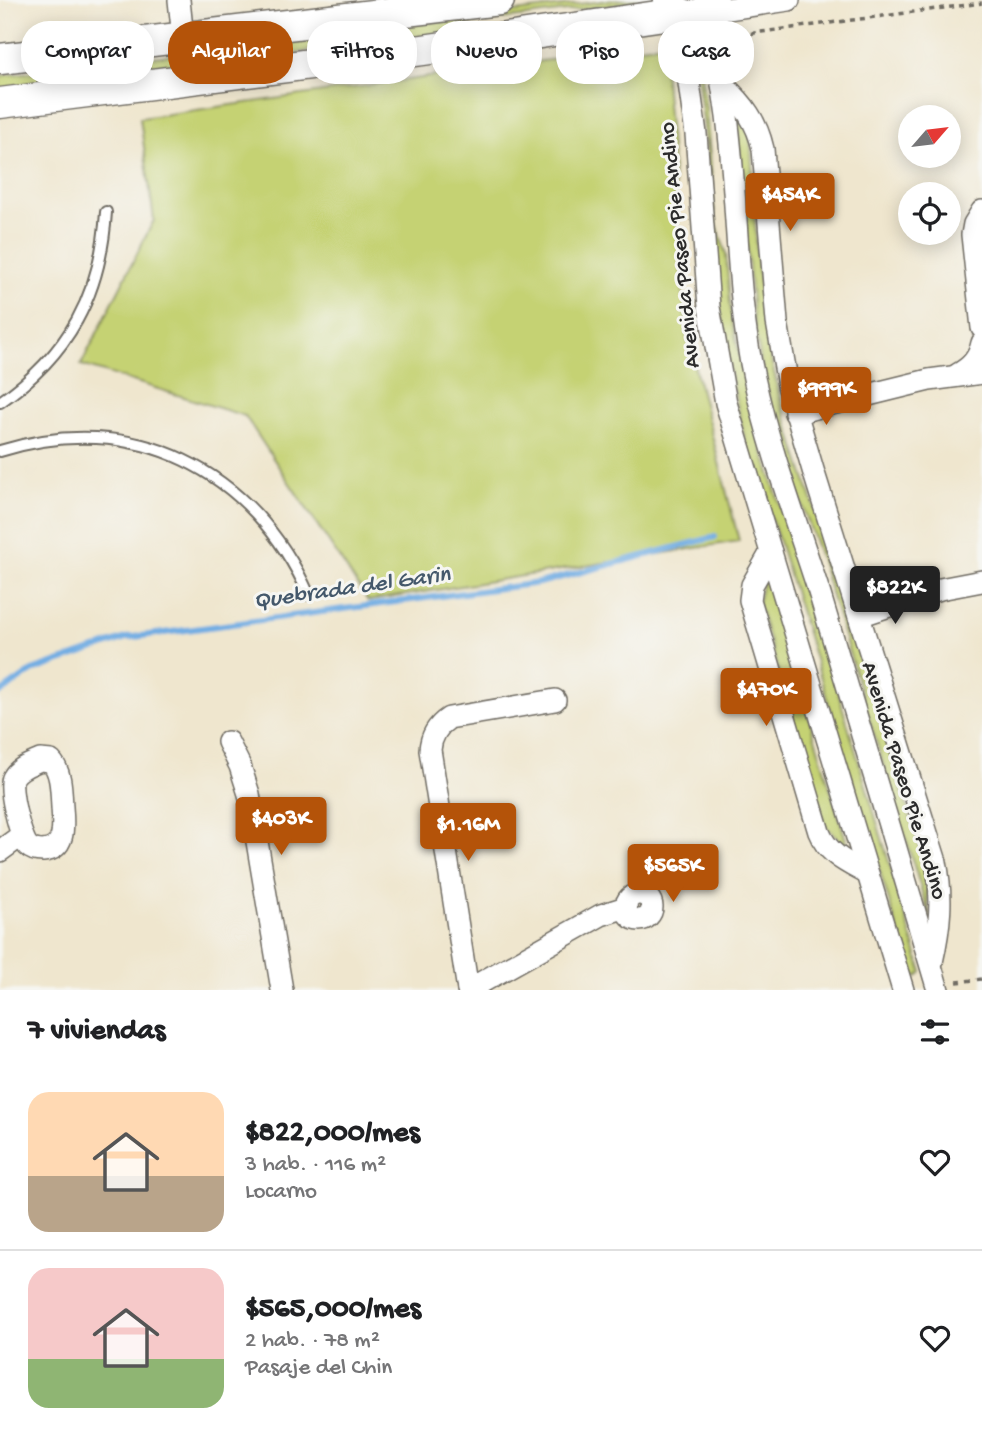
<!DOCTYPE html>
<html lang="es">
<head>
<meta charset="utf-8">
<style>
	body { margin:0; font-family:"Gochi Hand",sans-serif; background:#f6f6f6; color:#202124; height:100vh; display:flex; flex-direction:column; font-size:26px; white-space:nowrap }
	* { box-sizing:border-box; margin:0 }
	p { font-size:23px; color:#757577 }
	.icon { flex:none; width:38px; height:38px; fill:none; stroke:currentColor; stroke-width:2; stroke-linecap:round; stroke-linejoin:round }
	.map { position:relative; height:990px; overflow:hidden }
	.details { display:flex; flex-direction:column; background:#fff; flex:1 }
	.details>* { flex:none }
	.hud { position:absolute; left:21px; top:21px; width:942px; height:63px; display:flex; gap:14px }
	.needle { width:46px; rotate:62deg }
	.fabs { position:absolute; left:898px; top:105px; display:grid; gap:14px }
	.fabs a { display:grid; place-items:center; width:63px; height:63px; border-radius:50%; background:#fff; box-shadow:0 4px 18px #0003; font-size:35px }
	.price { position:absolute; translate:-50% -60px; padding:0 16px; border-radius:7px; background:#b45309; color:#fff; font-size:23px; line-height:46px; filter:drop-shadow(0 2px 4px #0008) }
	.price::after { content:''; position:absolute; left:50%; top:42px; width:21px; height:16px; margin-left:-10px; background:inherit; clip-path:polygon(0 0,100% 0,50% 100%) }
	.price.current { background:#222; color:#fff }
	ul { padding:0; list-style:none }
	li { display:flex; align-items:center; gap:21px; height:175px; padding:0 28px }
	li+li { border-top:2px solid #e0e0e0 }
	li span { display:grid; place-items:center; flex:none; width:196px; height:140px; border-radius:21px; color:#555 }
	li>.icon { margin-inline-start:auto }
	span .icon { width:84px; height:84px; fill:#fffc; stroke-width:1 }
	li b { font-size:30px }
	h2 { display:flex; justify-content:space-between; align-items:center; height:84px; padding:0 28px; font-size:30px }
	.tag { padding:0 24px; border-radius:28px; background:#fff; box-shadow:0 4px 18px #0003; font-size:24px; line-height:63px }
	.tag.current { background:#b45309; color:#fff }
	.map>svg:first-child { display:block }
	.green { fill:#c5d273; stroke:#787e4f; stroke-width:2 }
	.lines { fill:none; stroke-linecap:round; stroke-linejoin:round }
	.stream { stroke:#72ade3; stroke-width:6 }
	.lane-casing { stroke:#706c64; stroke-width:14 }
	.street-casing { stroke:#706c64; stroke-width:24 }
	.secondary-casing { stroke:#706c64; stroke-width:33 }
	.path { stroke:#706c64; stroke-width:3.5; stroke-dasharray:5 5; stroke-linecap:butt }
	.lane { stroke:#fff; stroke-width:10 }
	.street { stroke:#fff; stroke-width:21 }
	.secondary { stroke:#fff; stroke-width:30 }
	.labels { text-anchor:middle; dominant-baseline:central; stroke-width:6; stroke-linejoin:round; paint-order:stroke }
	.street-label { font-size:23px; fill:#2b2b2b; stroke:#f6f6f2 }
	.water-label { font-size:24px; font-style:italic; fill:#44586b; stroke:#f6f6f2 }
</style>
</head>
<body>
<div class="map">
<svg width="982" height="990" viewBox="0 0 982 990">
	<rect width="100%" height="100%" fill="#f6f6f2"/>
	<filter id="ink" filterUnits="userSpaceOnUse"><feTurbulence type="fractalNoise" baseFrequency=".0143" numOctaves="2"/><feDisplacementMap in="SourceGraphic" scale="14" xChannelSelector="R" yChannelSelector="G"/><feConvolveMatrix kernelMatrix="1 2 1 2 8 2 1 2 1" color-interpolation-filters="sRGB"/></filter>
	<filter id="wash" filterUnits="userSpaceOnUse"><feTurbulence type="fractalNoise" baseFrequency=".00686" numOctaves="4" result="noise"/><feDisplacementMap in="SourceGraphic" scale="28" xChannelSelector="R" yChannelSelector="G"/><feGaussianBlur stdDeviation="1.57" result="paint"/><feColorMatrix in="noise" values="0 0 0 0 0 0 0 0 0 0 0 0 0 0 0 0 0 1.4 0 .05"/><feComposite in="paint" operator="in"/></filter>
	<g filter="url(#wash)">
		<rect width="100%" height="100%" fill="#efe6ce"/>
		<g class="green">
			<path d="M 612,0 L 638,0 L 639,2 L 478,22 L 437,34 L 0,92 L 0,76 Z"/>
			<path d="M 662,44 L 687,337 L 739,541 L 368,601 L 245,416 L 81,365 L 154,220 L 140,118 Z"/>
			<path d="M 694,50 L 697,51 L 706,107 L 715,219 L 726,254 L 731,314 L 751,414 L 805,583 L 922,972 L 917,977 L 911,973 L 778,538 L 747,449 L 729,367 L 717,286 L 706,143 Z"/>
			<path d="M 737,118 L 750,133 C 755,202 755,282 769,350 C 786,432 817,509 841,589 C 870,682 897,776 926,869 L 929,915 L 820,557 L 777,430 L 762,368 L 753,318 Z"/>
			<path d="M 765,573 L 848,847 L 825,826 L 758,603 Z"/>
		</g>
		<g class="lines">
			<path class="stream" d="M 0,693 L 32,671 L 126,638 L 539,583 L 715,537"/>
		</g>
	</g>
	<g filter="url(#ink)">
		<g class="lines">
			<g class="lane-casing">
				<g id="lane">
					<path d="M 0,402 C 69,355 101,294 106,212"/>
					<path d="M 0,451 C 133,409 253,469 309,595"/>
				</g>
			</g>
			<g class="street-casing">
				<g id="street">
					<path d="M 179,0 L 183,38"/>
					<path d="M 709,8 L 728,9 L 789,0"/>
					<path d="M 704,13 C 744,130 728,258 754,378 C 770,452 797,523 820,595 C 860,727 899,858 938,990"/>
					<path d="M 683,16 L 683,39 L 696,134 L 709,307 L 726,403 L 903,990"/>
					<path d="M 724,86 C 744,104 757,122 763,149 L 777,322 L 788,385 L 813,470 L 936,862 C 943,897 940,927 932,962"/>
					<path d="M 982,211 L 974,224 L 972,235 L 982,328"/>
					<path d="M 958,374 C 971,367 979,358 982,343"/>
					<path d="M 795,413 L 929,380 L 982,373"/>
					<path d="M 771,552 L 752,585 L 750,600 L 819,832 C 828,855 848,863 868,874"/>
					<path d="M 859,616 L 940,589 L 982,581"/>
					<path d="M 228,742 L 240,766 L 249,794 L 282,990"/>
					<path d="M 40,760 L 51,761 C 62,772 61,793 62,807 C 63,824 67,849 43,851 C 38,851 32,850 28,846 C 20,837 8,788 13,778 C 18,768 31,764 40,760 Z"/>
					<path d="M 0,851 L 22,835"/>
					<circle cx="639" cy="907" r="13"/>
					<path d="M 468,990 L 430,750 C 431,736 437,726 449,718 L 555,700"/>
					<path d="M 468,990 L 601,915 L 626,907"/>
				</g>
			</g>
			<g class="secondary-casing">
				<g id="secondary">
					<path d="M 669,0 L 673,9 L 688,17 L 704,13 L 713,0"/>
					<path d="M 0,59 L 499,0"/>
					<path d="M 0,103 L 423,50 L 678,13"/>
				</g>
			</g>
			<g class="path">
				<path d="M 731,36 L 982,3"/>
				<path d="M 957,982 L 982,979"/>
			</g>
			<use href="#lane" class="lane"/>
			<use href="#street" class="street"/>
			<use href="#secondary" class="secondary"/>
		</g>
	</g>
	<g class="labels">
		<g class="street-label">
			<text transform="translate(681 245) rotate(-96)">Avenida Paseo Pie Andino</text>
			<text transform="translate(903 781) rotate(73)">Avenida Paseo Pie Andino</text>
		</g>
		<g class="water-label">
			<text transform="translate(352 589) rotate(-8)">Quebrada del Garin</text>
		</g>
	</g>
</svg>
<div class="fabs">
<a><svg class="needle" viewBox="-14 -14 28 28"><path d="M0-13l5 13h-10z" fill="#e53935"/><path d="M0 13l5-13h-10z" fill="#757577"/></svg></a>
<a><svg class="icon" aria-label="locate" viewBox="0 0 24 24"><circle cx="12" cy="12" r="6"/><path d="M12 2v4M12 18v4M2 12h4M18 12h4"/></svg></a>
</div>
<b class="price" style="left:790px;top:233px">$454K</b>
<b class="price" style="left:826px;top:427px">$999K</b>
<b class="price current" style="left:895px;top:626px">$822K</b>
<b class="price" style="left:766px;top:728px">$470K</b>
<b class="price" style="left:281px;top:857px">$403K</b>
<b class="price" style="left:468px;top:863px">$1.16M</b>
<b class="price" style="left:673px;top:904px">$565K</b>
<div class="hud">
<a class="tag">Comprar</a>
<a class="tag current">Alquilar</a>
<a class="tag">Filtros</a>
<a class="tag">Nuevo</a>
<a class="tag">Piso</a>
<a class="tag">Casa</a>
</div>
</div>
<section class="details">
<h2>7 viviendas<svg class="icon" aria-label="filters" viewBox="0 0 24 24"><path d="M4 7h16M4 17h16"/><circle cx="9" cy="7" r="2"/><circle cx="15" cy="17" r="2"/></svg></h2>
<ul>
<li><span style="background:linear-gradient(#ffd9b3 60%,#b9a48a 0)"><svg class="icon" aria-label="home" viewBox="0 0 24 24"><path d="M3 11l9-7 9 7M6 9v11h12V9"/></svg></span><div><b>$822,000/mes</b><p>3 hab. · 116 m²</p><p>Locarno</p></div><svg class="icon" aria-label="heart" viewBox="0 0 24 24"><path d="M12 20l-8-8c-3-5 5-10 8-4 3-6 11-1 8 4z"/></svg></li>
<li><span style="background:linear-gradient(#f6c9c9 65%,#8fb573 0)"><svg class="icon" aria-label="home" viewBox="0 0 24 24"><path d="M3 11l9-7 9 7M6 9v11h12V9"/></svg></span><div><b>$565,000/mes</b><p>2 hab. · 78 m²</p><p>Pasaje del Chin</p></div><svg class="icon" aria-label="heart" viewBox="0 0 24 24"><path d="M12 20l-8-8c-3-5 5-10 8-4 3-6 11-1 8 4z"/></svg></li>
</ul>
</section>
</body>
</html>
